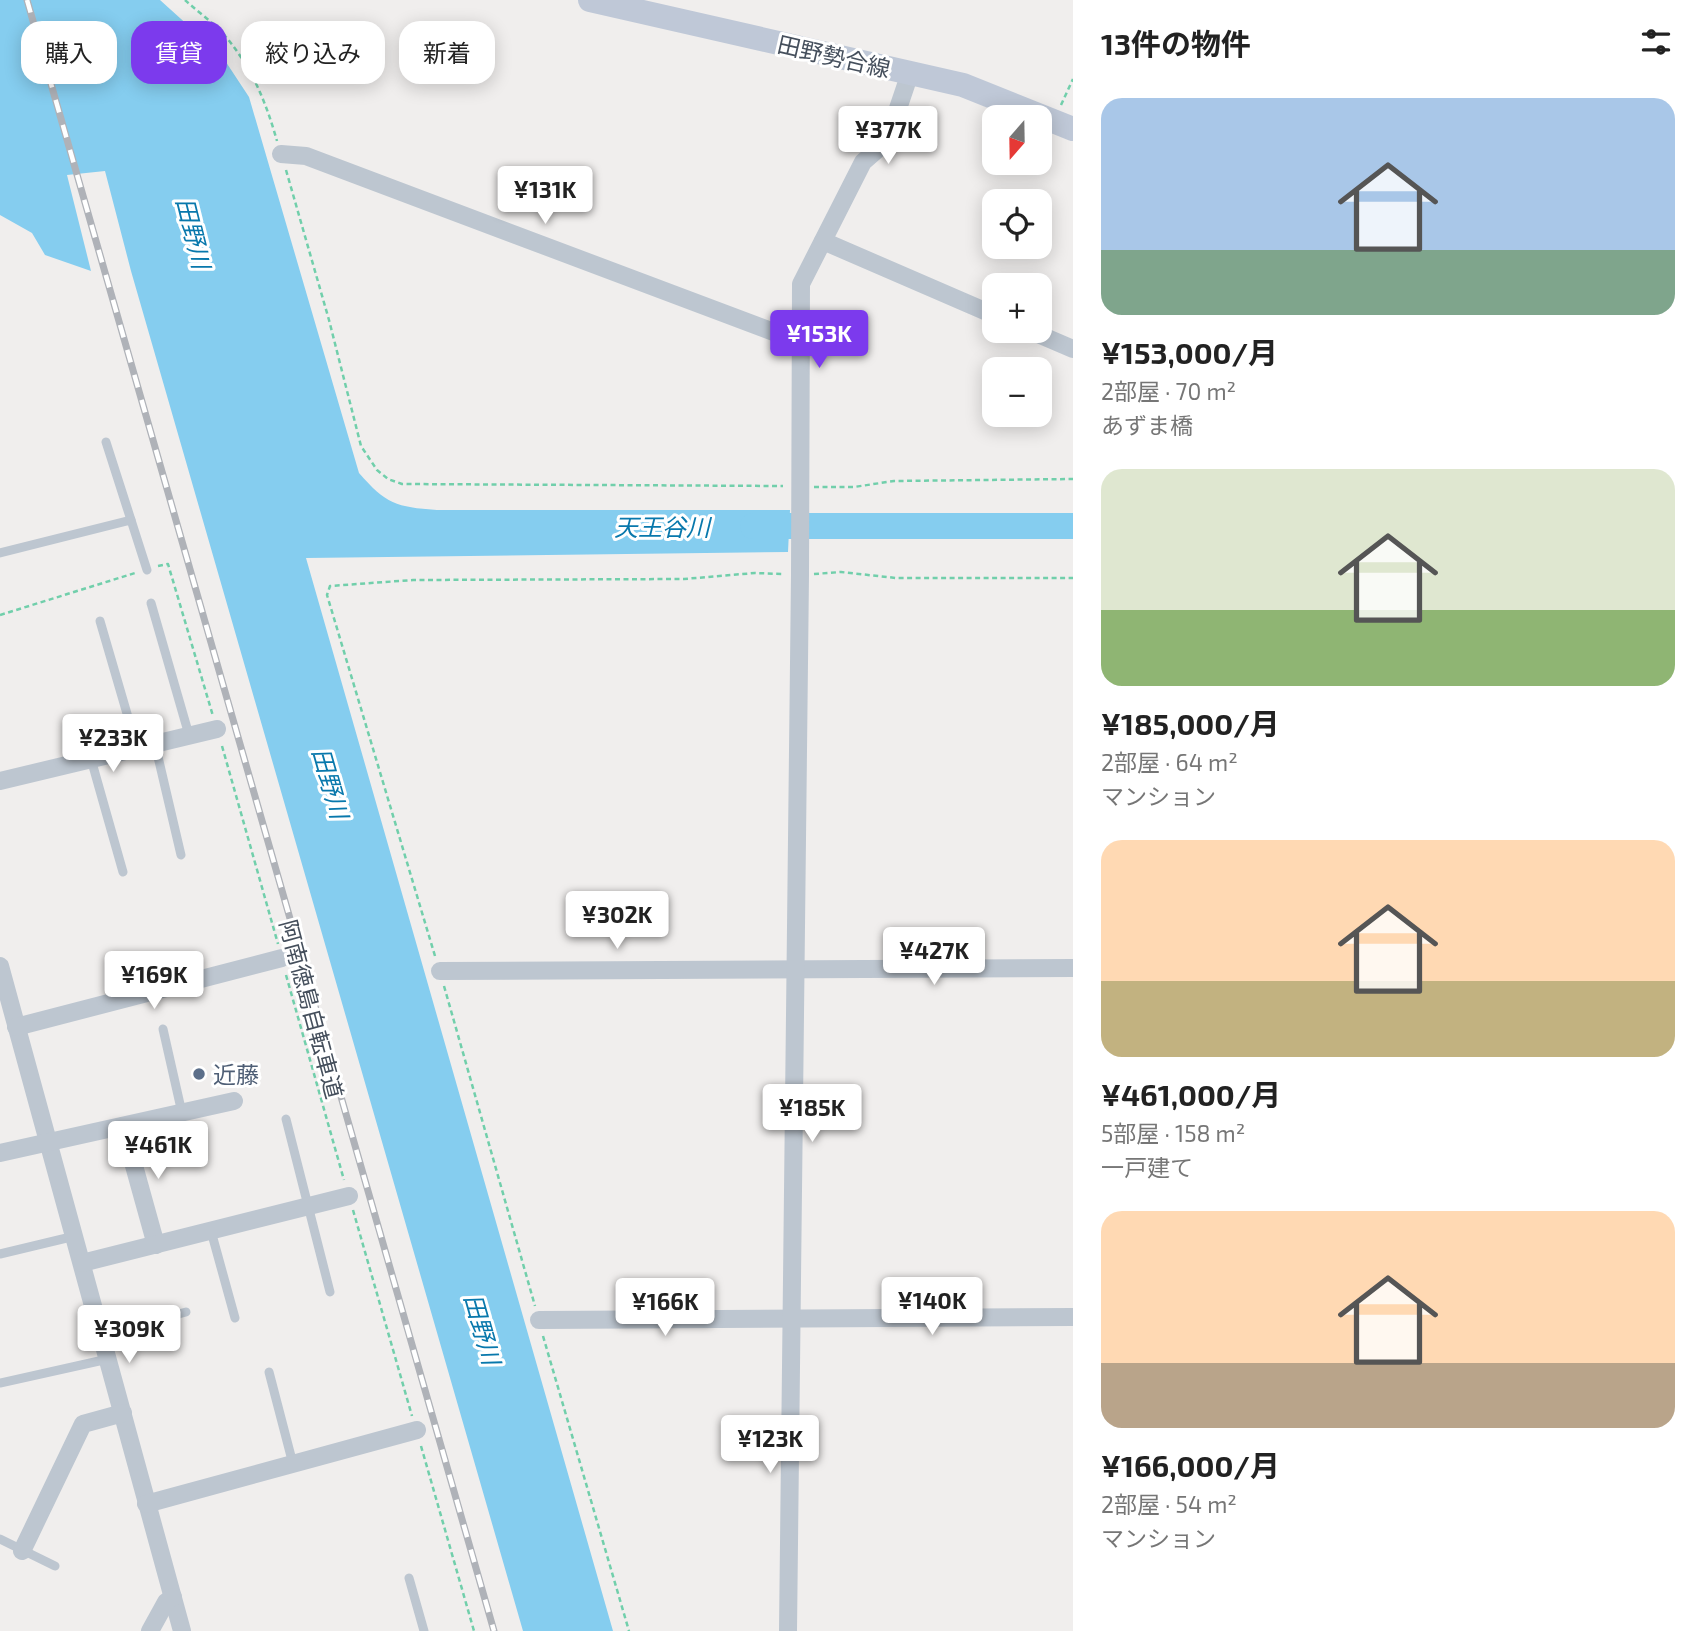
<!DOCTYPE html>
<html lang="ja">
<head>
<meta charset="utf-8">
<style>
	body { margin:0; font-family:"Exo 2","Noto Sans JP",sans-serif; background:#f6f6f6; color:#222; height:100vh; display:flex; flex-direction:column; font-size:26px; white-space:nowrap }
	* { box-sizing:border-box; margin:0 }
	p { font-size:23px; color:#767676 }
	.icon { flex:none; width:38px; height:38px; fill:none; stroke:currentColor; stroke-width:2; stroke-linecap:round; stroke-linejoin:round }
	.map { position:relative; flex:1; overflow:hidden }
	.sheet { display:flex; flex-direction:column; background:#fff; width:630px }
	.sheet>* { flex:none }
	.guide { position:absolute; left:21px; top:21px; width:665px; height:63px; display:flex; gap:14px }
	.needle { width:46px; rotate:200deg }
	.fabs { position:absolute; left:982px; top:105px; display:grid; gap:14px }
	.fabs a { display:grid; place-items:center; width:70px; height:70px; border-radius:14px; background:#fff; box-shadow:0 4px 18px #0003; font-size:35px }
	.price { position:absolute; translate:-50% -60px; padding:0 16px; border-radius:7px; background:#fff; color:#222; font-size:23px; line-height:46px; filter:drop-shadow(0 2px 4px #0008) }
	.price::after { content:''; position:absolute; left:50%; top:42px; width:21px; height:16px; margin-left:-10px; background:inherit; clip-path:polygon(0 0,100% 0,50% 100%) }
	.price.current { background:#7c3aed; color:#fff }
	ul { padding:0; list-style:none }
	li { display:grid; align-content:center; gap:14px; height:371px; padding:0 28px }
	li span { display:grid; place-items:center; height:217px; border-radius:21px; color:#555 }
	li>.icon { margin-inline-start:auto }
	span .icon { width:126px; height:126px; fill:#fffc; stroke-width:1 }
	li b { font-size:30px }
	h2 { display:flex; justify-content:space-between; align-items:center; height:84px; padding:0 28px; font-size:30px }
	.pill { padding:0 24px; border-radius:21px; background:#fff; box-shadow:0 4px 18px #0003; font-size:24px; line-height:63px }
	.pill.current { background:#7c3aed; color:#fff }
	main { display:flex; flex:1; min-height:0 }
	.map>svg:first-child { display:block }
	.water { fill:#85cdef }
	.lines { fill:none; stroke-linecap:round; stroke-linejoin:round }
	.river { stroke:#85cdef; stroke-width:26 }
	.path { stroke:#71cfab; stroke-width:2.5; stroke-dasharray:5 3.5; stroke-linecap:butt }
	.lane { stroke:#bdc6d0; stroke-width:9 }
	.street { stroke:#bdc6d0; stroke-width:18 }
	.secondary { stroke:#bfc8d7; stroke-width:24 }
	.rail-casing { stroke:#afb2b8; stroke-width:7 }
	.rail { stroke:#fff; stroke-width:4.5; stroke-dasharray:13; stroke-linecap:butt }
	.service-dot { fill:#5c6f8a; stroke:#fff; stroke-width:2.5 }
	.labels { text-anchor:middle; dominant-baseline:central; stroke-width:6; stroke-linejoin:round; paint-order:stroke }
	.street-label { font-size:23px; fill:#454f5c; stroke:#fff }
	.service-label { font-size:23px; fill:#4e5e75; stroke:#fff; text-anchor:start }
	.water-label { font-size:24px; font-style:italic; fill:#0878ac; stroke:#fff }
</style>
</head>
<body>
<main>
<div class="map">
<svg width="1073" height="1631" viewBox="0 0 1073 1631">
	<rect width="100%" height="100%" fill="#f0eeed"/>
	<path class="water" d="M 0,0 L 160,0 L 222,56 L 249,97 L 359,473 C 386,504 396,507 437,510 L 790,510 L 788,552 L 306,558 L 613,1631 L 523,1631 L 131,271 L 105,171 L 67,175 L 91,271 L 45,255 L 32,233 L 0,215 Z"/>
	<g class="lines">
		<path class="river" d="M 753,526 L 1073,526"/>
		<g class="path">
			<path d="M 185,0 C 198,12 214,23 226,37 C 252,68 266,102 277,141"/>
			<path d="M 1061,105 L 1073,79"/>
			<path d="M 286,170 L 329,320 L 361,446 L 377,470 L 388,479 L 402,484 L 783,486"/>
			<path d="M 814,487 L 854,487 L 894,481 L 1073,479"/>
			<path d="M 158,566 L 168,564 L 213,716"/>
			<path d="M 814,574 L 841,572 L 896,578 L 1073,578"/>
			<path d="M 0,615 L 135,573"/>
			<path d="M 222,746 L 278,944"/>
			<path d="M 435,956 L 327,595 L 330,586 L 413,580 L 684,579 L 755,573 L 783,574"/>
			<path d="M 286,975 L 344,1180"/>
			<path d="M 444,986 L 535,1306"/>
			<path d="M 353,1210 L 412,1416"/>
			<path d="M 543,1336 L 629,1631"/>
			<path d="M 421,1446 L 474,1631"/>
		</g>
		<g class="lane">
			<path d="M 106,442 L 131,520"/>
			<path d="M 0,553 L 131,520 L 147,570"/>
			<path d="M 151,603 L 189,735"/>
			<path d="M 100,621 L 137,748"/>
			<path d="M 155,744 L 181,855"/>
			<path d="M 91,759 L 123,872"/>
			<path d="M 163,1029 L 182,1113"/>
			<path d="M 286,1119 L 330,1292"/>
			<path d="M 211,1231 L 235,1318"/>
			<path d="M 0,1254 L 75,1236"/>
			<path d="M 101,1335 L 186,1312"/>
			<path d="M 269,1372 L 293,1464"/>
			<path d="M 0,1383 L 108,1359"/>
			<path d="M 0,1539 L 55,1566"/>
			<path d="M 409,1578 L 424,1631"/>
		</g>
		<g class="street">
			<path d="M 281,154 L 306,156 L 800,342"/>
			<path d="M 823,241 L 994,315"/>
			<path d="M 1031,331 L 1073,349"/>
			<path d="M 0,781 L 217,729"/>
			<path d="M 0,966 L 182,1631"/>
			<path d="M 440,971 L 1073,968"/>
			<path d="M 16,1027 L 282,958"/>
			<path d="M 123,1126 L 156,1245"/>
			<path d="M 0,1153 L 234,1101"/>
			<path d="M 82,1263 L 349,1196"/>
			<path d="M 539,1320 L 1073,1317"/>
			<path d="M 146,1504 L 417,1430"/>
			<path d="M 22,1551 L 83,1424 L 123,1413"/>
			<path d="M 150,1631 L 166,1602 L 173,1597"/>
			<path d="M 788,1631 L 800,575 L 801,284 L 863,162 L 887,141 L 910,73"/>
		</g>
		<path class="secondary" d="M 590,0 L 963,85 L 1073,129"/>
		<g class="rail-casing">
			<path id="rail" d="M 27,0 L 494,1631"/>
		</g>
		<use href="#rail" class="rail"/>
	</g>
	<circle class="service-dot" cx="199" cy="1074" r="7"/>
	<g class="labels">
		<g class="street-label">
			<text transform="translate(834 56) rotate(13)">田野勢合線</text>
			<text transform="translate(312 1009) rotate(75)">阿南徳島自転車道</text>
		</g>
		<g class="service-label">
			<text x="213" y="1074">近藤</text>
		</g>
		<g class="water-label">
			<text transform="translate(194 233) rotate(76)">田野川</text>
			<text x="662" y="526">天王谷川</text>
			<text transform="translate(331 783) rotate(74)">田野川</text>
			<text transform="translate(483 1329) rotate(74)">田野川</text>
		</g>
	</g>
</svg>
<div class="fabs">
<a><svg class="needle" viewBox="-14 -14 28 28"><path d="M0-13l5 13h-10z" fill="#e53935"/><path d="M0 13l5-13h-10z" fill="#767676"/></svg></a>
<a><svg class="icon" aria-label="locate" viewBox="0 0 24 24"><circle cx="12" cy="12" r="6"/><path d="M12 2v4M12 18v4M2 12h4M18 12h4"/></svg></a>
<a>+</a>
<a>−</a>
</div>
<b class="price" style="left:888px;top:166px">¥377K</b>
<b class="price" style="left:545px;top:226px">¥131K</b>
<b class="price current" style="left:819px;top:370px">¥153K</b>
<b class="price" style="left:113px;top:774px">¥233K</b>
<b class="price" style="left:617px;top:951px">¥302K</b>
<b class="price" style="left:934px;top:987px">¥427K</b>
<b class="price" style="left:154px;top:1011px">¥169K</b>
<b class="price" style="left:812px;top:1144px">¥185K</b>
<b class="price" style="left:158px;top:1181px">¥461K</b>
<b class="price" style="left:932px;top:1337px">¥140K</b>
<b class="price" style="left:665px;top:1338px">¥166K</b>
<b class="price" style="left:129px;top:1365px">¥309K</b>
<b class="price" style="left:770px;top:1475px">¥123K</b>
<div class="guide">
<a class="pill">購入</a>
<a class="pill current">賃貸</a>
<a class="pill">絞り込み</a>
<a class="pill">新着</a>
</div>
</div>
<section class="sheet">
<h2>13件の物件<svg class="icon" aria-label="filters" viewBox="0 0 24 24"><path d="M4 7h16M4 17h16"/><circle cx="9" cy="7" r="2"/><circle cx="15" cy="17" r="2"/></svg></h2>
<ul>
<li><span style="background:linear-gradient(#a9c7e8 70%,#7fa58c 0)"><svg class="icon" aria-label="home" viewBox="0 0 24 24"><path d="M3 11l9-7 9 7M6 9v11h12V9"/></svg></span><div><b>¥153,000/月</b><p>2部屋 · 70 m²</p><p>あずま橋</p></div></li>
<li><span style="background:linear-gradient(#dfe7d0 65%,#8fb573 0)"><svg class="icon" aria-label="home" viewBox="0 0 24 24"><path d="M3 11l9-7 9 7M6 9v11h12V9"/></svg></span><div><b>¥185,000/月</b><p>2部屋 · 64 m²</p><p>マンション</p></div></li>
<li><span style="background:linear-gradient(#ffd9b3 65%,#c2b280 0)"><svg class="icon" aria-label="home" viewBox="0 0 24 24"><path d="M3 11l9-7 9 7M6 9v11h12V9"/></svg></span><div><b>¥461,000/月</b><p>5部屋 · 158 m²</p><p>一戸建て</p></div></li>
<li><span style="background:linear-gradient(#ffd9b3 70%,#b9a48a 0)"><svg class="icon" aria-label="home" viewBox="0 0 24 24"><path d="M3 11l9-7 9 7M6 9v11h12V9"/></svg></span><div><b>¥166,000/月</b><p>2部屋 · 54 m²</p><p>マンション</p></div></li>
</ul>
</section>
</main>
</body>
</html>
